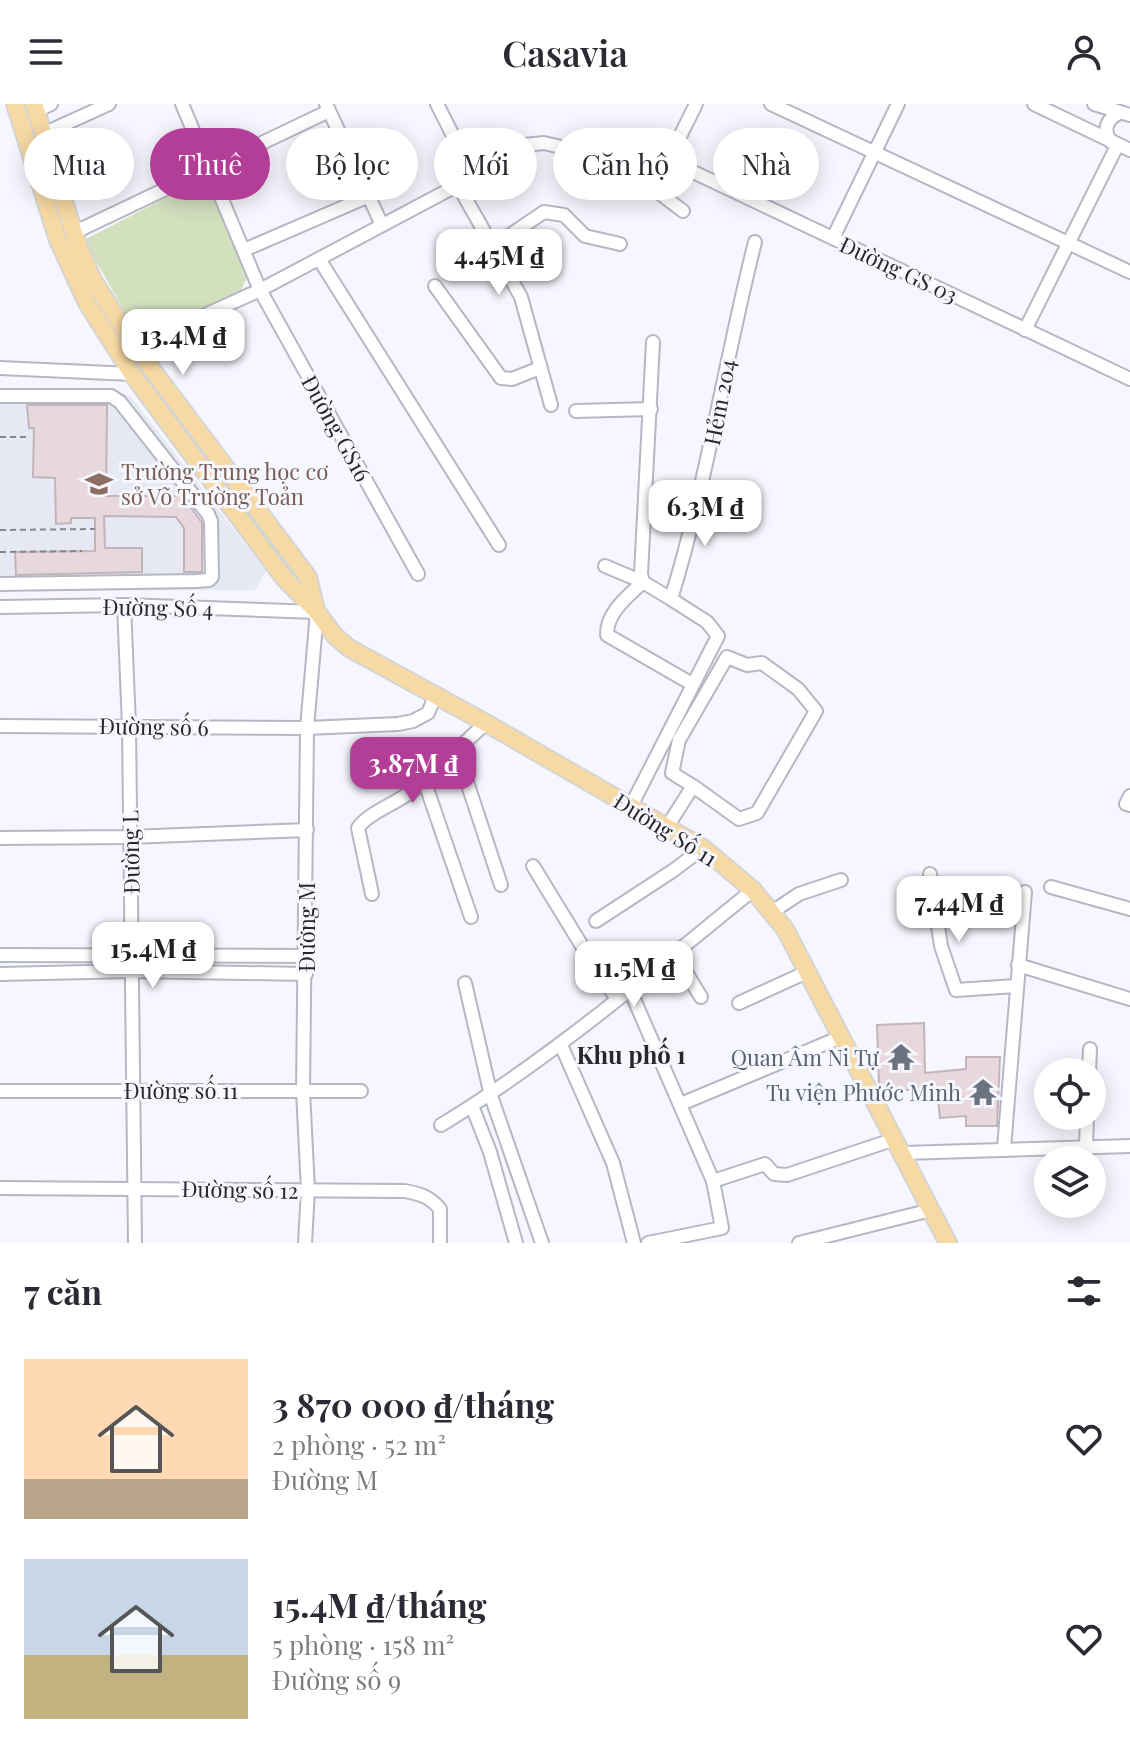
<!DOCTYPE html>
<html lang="vi">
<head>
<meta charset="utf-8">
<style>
	body { margin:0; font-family:"Playfair Display",serif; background:#f7f7f7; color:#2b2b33; height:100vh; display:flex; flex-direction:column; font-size:30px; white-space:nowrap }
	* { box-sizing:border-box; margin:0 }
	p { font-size:26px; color:#7c7c81 }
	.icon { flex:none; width:44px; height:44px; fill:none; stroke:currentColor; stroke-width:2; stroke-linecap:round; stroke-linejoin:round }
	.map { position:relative; height:1139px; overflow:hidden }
	.side { display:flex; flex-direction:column; background:#fff; flex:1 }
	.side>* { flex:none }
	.top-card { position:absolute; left:24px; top:24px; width:1082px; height:72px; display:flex; gap:16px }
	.buttons { position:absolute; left:1034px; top:954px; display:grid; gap:16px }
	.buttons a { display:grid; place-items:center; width:72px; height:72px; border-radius:50%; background:#fff; box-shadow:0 4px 20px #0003; font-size:40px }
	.price { position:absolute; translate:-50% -68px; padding:0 18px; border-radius:16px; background:#fff; color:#222; font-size:26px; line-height:52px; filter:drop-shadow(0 2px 4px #0008) }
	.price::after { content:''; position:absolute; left:50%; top:48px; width:24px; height:18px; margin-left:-12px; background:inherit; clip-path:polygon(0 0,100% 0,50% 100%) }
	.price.active { background:#b23e98; color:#fff }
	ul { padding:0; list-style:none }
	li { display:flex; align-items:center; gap:24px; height:200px; padding:0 24px }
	li span { display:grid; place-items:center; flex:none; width:224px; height:160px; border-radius:0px; color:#555 }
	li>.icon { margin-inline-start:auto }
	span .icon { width:96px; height:96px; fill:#fffc; stroke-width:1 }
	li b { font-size:34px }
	h2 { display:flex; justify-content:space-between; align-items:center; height:96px; padding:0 24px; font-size:34px }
	.chip { padding:0 28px; border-radius:36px; background:#fff; box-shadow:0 4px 20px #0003; font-size:28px; line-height:72px }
	.chip.active { background:#b23e98; color:#fff }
	header { display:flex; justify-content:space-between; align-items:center; height:104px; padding:0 24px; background:#fff; font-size:36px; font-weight:600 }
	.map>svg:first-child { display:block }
	.built { fill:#e6e8f4 }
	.green { fill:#d3e0be }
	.building { fill:#e7d8dd; stroke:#c2b5b9; stroke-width:2 }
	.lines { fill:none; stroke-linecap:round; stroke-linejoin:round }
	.minor-casing { stroke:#b5b7c3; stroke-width:16 }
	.major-casing { stroke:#d4d4d5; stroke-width:20 }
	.path { stroke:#86878c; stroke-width:2; stroke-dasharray:6 4; stroke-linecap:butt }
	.minor { stroke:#fff; stroke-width:12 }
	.major { stroke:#f7d9a4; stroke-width:16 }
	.labels { text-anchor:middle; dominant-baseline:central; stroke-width:6; stroke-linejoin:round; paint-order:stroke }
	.street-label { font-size:22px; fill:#27282c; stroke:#f6f7fe }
	.education-label { font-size:22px; fill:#785e54; stroke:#f6f7fe; text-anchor:start }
	.worship-label { font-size:22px; fill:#5b616d; stroke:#f6f7fe; text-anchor:end }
	.neighbourhood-label { font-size:24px; font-weight:bold; fill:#27282c; stroke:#f6f7fe }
</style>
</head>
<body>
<header><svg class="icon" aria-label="menu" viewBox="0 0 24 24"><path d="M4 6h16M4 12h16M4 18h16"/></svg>Casavia<svg class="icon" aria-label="person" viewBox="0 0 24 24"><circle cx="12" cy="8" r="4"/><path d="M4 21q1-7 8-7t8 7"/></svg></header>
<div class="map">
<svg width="1130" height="1139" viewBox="0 0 1130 1139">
	<rect width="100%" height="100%" fill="#f6f7fe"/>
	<path class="built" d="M 115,285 L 131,293 L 266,467 L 255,486 L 0,487 L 0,286 Z"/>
	<path class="green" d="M 206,73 L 249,169 L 239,191 L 157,228 L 135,226 L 84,136 Z"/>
	<g class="building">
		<path d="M 27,301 L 107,301 L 106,392 L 183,392 L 202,419 L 202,468 L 184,468 L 184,424 L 176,413 L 104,412 L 105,444 L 142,444 L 142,468 L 16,471 L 15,448 L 95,447 L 95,414 L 71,414 L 71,419 L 56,420 L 55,374 L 33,373 L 34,324 L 29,324 Z"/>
		<path d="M 924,919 L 925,969 L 966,965 L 966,953 L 1000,953 L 997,1022 L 966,1022 L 966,1012 L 940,1014 L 937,985 L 881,987 L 879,982 L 877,921 Z"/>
	</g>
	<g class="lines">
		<g class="minor-casing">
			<g id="minor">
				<path d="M 182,0 L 260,186 L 418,470"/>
				<path d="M 326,0 L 382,121"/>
				<path d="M 437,0 L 473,71"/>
				<path d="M 771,0 L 1130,168"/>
				<path d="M 1034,0 L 1130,46"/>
				<path d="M 1094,0 L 1130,11"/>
				<path d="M 36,7 L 51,0"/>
				<path d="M 43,30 L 109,0"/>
				<path d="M 1111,38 C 1102,26 1107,14 1120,9"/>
				<path d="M 668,56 L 1130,275"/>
				<path d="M 458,81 L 521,193 L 551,301"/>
				<path d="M 654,85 L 696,0"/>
				<path d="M 73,129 L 329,7"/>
				<path d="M 833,134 L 898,0"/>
				<path d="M 491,144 L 544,108 L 564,111 L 585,132 L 620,140"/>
				<path d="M 244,146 L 369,92"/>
				<path d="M 319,155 L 499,441"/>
				<path d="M 435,182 L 501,274 L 512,275 L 540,264"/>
				<path d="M 1025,226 L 1117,42"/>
				<path d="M 653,238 L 641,470 L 643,478 L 671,495"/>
				<path d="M 135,243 L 260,186 L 458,81 L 505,49 L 524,41 L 544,39 L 561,43 L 654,85 L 683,107"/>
				<path d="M 0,264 L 132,270"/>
				<path d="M 0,292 L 111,292 L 120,298 L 208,410 L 211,417 L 212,473 L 209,476 L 196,477 L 0,480"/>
				<path d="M 576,307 L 651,305"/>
				<path d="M 605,462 L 643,478 C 628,492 606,509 607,531 L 692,580"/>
				<path d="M 124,501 L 129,622 L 135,1139"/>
				<path d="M 0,503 L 124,501 L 317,508 L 307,624 L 303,987 L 308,1086 L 305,1139"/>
				<path d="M 0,622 L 307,624 L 398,620 L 413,617 L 428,609 L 436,590"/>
				<path d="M 450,652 L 466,675 L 501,781"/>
				<path d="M 1130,692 L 1126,700 L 1130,701"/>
				<path d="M 631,702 L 718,532 L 707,518 L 671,495 C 707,378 725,256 755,138"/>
				<path d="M 667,723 L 693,682 L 672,669 L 679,636 L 727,553 L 747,561 L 762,559 L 798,585 L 816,607 L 757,709 L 739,715 L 693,682"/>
				<path d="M 0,734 L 130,733 L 307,726"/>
				<path d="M 533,762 L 593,860 L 617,895"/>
				<path d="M 930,770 L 941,842 L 956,886 L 1016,882"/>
				<path d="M 1051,783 L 1130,805"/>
				<path d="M 372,790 L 358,724 C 370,706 405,698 424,676"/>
				<path d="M 772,808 L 799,790 L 841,776"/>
				<path d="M 471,813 L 424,676 L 486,619"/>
				<path d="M 596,817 L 674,766 L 703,744"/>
				<path d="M 674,849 L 701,893"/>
				<path d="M 0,851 L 306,852"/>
				<path d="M 1018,861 L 1130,895"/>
				<path d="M 0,870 L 132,867 L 306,870"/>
				<path d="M 465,879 L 491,992 L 542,1139"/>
				<path d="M 630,886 L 713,1077 L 722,1124 L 648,1139"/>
				<path d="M 739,899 L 807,868"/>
				<path d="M 561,941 L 613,1059 L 634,1139"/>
				<path d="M 1089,968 L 1090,945"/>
				<path d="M 0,987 L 361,987"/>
				<path d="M 681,1000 L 841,933"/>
				<path d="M 472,1002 L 490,1048 L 516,1139"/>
				<path d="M 441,1021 C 553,953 651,868 753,786"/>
				<path d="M 1086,1042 L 1087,1012"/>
				<path d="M 1004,1044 L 1025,788"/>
				<path d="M 903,1049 L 1130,1042"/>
				<path d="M 713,1077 L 765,1060 L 774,1070 L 787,1071 L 895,1035"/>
				<path d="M 0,1084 L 405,1087 C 421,1090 430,1093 440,1105 L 440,1139"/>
				<path d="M 799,1139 L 931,1106"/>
			</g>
		</g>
		<g class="major-casing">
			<g id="major">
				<path d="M 15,0 L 58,136 L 87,199 L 132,270 L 284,474 L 317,508 L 335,532 L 349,544 L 486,619 L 703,744 L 753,786 L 785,825 L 948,1139"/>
				<path d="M 34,0 L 77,139 L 93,176 L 135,243 L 308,473 L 316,506"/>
			</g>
		</g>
		<g class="path">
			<path d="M 0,333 L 29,333"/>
			<path d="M 0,426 L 95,425"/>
			<path d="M 0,448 L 82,447"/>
		</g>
		<use href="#minor" class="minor"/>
		<use href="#major" class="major"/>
	</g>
	<defs>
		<g id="school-bare" transform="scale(2.16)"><path d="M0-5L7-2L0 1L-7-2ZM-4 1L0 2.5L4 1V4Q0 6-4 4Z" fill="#8d6e63" stroke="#f6f7fe" stroke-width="2.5" paint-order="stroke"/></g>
		<g id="temple-bare" transform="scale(2.16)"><path d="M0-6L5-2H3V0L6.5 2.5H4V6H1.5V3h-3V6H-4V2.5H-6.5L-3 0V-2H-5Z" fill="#6b7280" stroke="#f6f7fe" stroke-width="2.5" paint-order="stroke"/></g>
	</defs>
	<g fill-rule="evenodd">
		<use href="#school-bare" x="99" y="380"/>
		<use href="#temple-bare" x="901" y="953"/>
		<use href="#temple-bare" x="983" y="988"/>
	</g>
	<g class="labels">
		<g class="street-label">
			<text transform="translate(899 165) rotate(25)">Đường GS 03</text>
			<text transform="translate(719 298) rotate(-79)">Hẻm 204</text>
			<text transform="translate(337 324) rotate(61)">Đường GS16</text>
			<text transform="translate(158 503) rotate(1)">Đường Số 4</text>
			<text transform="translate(154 622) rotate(1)">Đường số 6</text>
			<text transform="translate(666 725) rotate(32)">Đường Số 11</text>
			<text transform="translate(130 748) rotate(-91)">Đường L</text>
			<text transform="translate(306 823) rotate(-90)">Đường M</text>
			<text x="181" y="986">Đường số 11</text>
			<text transform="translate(240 1085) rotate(1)">Đường số 12</text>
		</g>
		<g class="education-label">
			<text x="121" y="367">Trường Trung học cơ<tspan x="121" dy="25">sở Võ Trường Toản</tspan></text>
		</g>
		<g class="worship-label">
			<text x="879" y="953">Quan Âm Ni Tự</text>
			<text x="961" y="988">Tu viện Phước Minh</text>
		</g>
		<g class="neighbourhood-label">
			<text x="631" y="950">Khu phố 1</text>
		</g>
	</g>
</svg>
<div class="buttons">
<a><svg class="icon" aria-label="locate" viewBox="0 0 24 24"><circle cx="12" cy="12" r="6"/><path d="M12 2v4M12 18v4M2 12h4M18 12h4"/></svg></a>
<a><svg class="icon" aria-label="layers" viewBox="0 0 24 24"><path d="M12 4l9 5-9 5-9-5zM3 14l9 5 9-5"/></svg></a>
</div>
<b class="price" style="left:499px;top:193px">4.45M ₫</b>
<b class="price" style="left:183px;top:273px">13.4M ₫</b>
<b class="price" style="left:705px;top:444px">6.3M ₫</b>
<b class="price active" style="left:413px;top:701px">3.87M ₫</b>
<b class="price" style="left:959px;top:840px">7.44M ₫</b>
<b class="price" style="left:153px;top:886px">15.4M ₫</b>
<b class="price" style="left:634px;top:905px">11.5M ₫</b>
<div class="top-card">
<a class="chip">Mua</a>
<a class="chip active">Thuê</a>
<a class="chip">Bộ lọc</a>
<a class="chip">Mới</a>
<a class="chip">Căn hộ</a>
<a class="chip">Nhà</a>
</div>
</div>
<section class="side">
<h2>7 căn<svg class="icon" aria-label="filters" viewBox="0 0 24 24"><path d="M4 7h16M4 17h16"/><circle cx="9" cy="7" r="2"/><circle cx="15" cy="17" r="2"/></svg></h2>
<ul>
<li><span style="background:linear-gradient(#ffd9b3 75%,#b9a48a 0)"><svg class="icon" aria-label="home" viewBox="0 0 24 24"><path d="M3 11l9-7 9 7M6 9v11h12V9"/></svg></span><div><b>3 870 000 ₫/tháng</b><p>2 phòng · 52 m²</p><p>Đường M</p></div><svg class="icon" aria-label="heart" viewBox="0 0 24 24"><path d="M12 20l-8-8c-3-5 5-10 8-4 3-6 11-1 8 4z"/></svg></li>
<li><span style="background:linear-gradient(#c9d6e8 60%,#c2b280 0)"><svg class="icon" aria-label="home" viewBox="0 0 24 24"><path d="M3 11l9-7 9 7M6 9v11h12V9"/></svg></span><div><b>15.4M ₫/tháng</b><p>5 phòng · 158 m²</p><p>Đường số 9</p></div><svg class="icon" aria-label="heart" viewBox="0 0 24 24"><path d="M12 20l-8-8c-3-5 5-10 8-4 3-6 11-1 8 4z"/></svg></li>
</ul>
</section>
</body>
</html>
